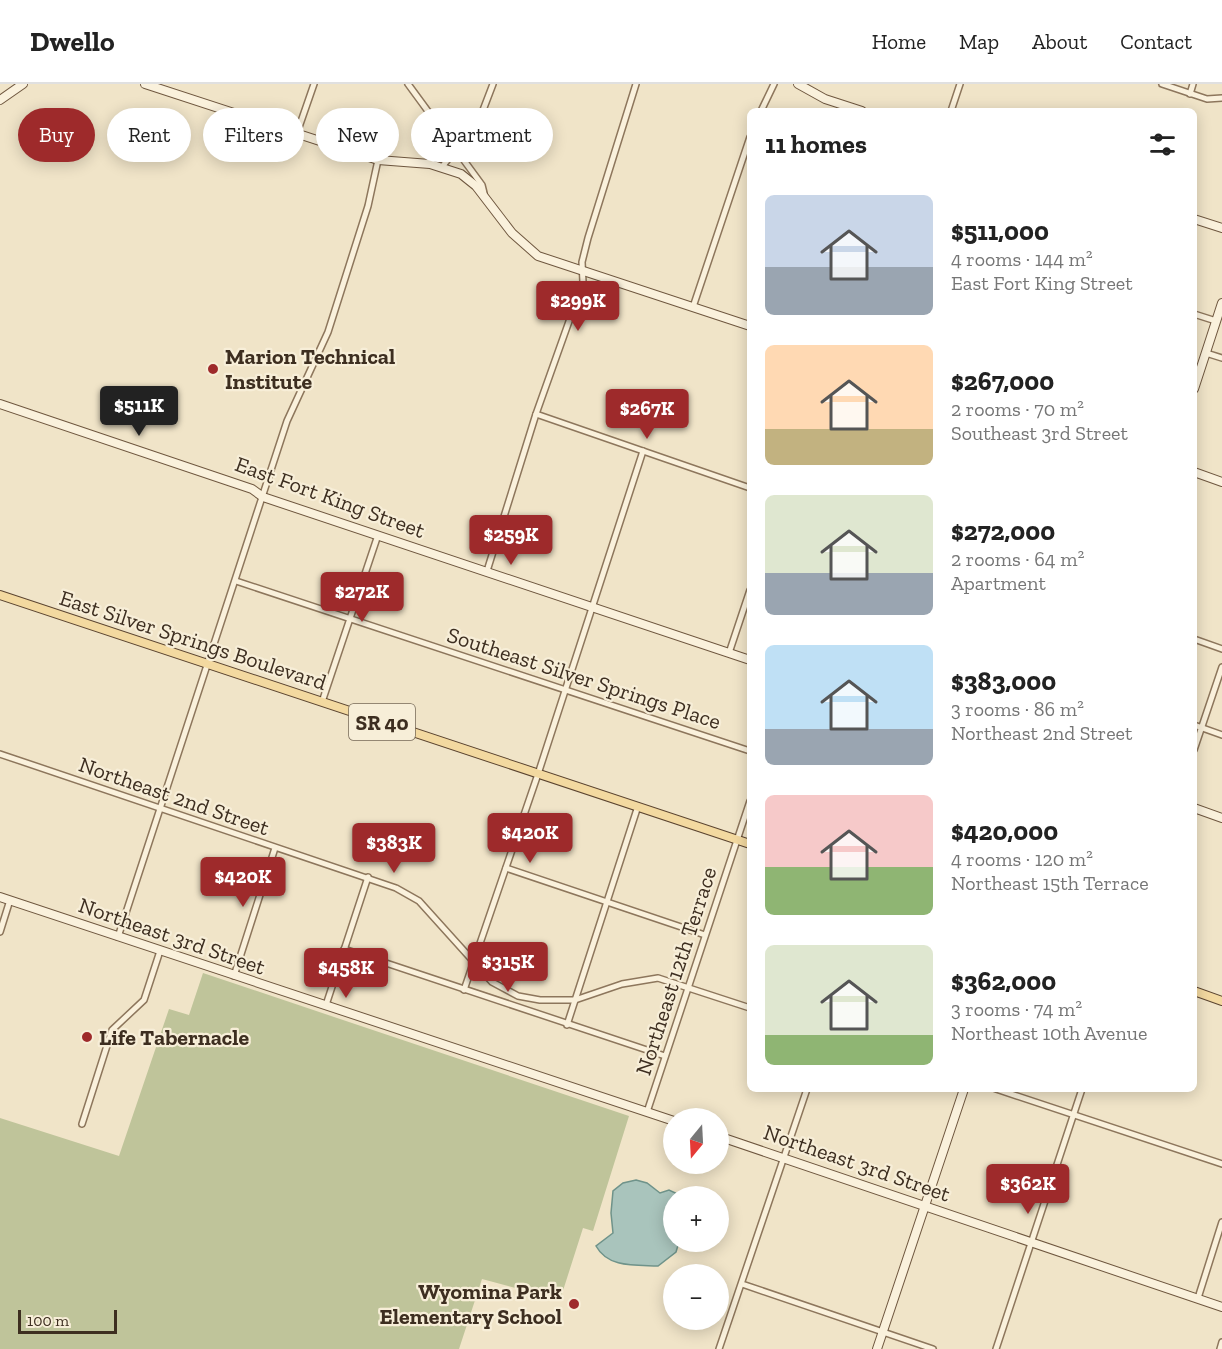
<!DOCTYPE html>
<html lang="en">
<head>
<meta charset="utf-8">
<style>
	body { margin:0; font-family:"Zilla Slab",serif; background:#f6f6f6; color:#222; height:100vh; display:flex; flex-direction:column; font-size:22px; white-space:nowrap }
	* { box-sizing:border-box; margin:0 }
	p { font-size:20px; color:#767676 }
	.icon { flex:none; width:33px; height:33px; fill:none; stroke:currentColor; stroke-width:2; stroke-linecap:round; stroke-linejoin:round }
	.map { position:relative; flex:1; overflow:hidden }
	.side { position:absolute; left:747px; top:24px; width:450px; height:984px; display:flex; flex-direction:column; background:#fff; border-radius:9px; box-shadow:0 3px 15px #0003 }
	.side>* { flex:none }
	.hud { position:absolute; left:18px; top:24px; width:570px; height:54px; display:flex; gap:12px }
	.needle { width:39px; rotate:198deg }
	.tools { position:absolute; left:663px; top:1024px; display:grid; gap:12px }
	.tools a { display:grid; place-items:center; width:66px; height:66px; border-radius:50%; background:#fff; box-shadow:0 3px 15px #0003; font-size:30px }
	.scale { position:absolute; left:18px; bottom:15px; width:99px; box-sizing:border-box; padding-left:6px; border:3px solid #3d2e20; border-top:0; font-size:16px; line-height:21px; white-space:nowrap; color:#3d2e20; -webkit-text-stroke:4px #f7eed8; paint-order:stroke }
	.price { position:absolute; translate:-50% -51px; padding:0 14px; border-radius:6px; background:#9e2a2b; color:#fff; font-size:20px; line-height:39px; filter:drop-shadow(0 2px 3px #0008) }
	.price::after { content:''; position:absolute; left:50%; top:36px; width:18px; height:14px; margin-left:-9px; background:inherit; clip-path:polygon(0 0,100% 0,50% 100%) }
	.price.current { background:#222; color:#fff }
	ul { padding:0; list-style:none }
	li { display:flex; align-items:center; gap:18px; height:150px; padding:0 18px }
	li span { display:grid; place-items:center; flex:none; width:168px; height:120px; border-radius:9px; color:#555 }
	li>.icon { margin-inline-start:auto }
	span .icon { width:72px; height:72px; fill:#fffc; stroke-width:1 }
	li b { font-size:26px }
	h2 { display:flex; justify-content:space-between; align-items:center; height:72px; padding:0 18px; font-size:26px }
	.pill { padding:0 21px; border-radius:27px; background:#fff; box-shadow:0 3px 15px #0003; font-size:21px; line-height:54px }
	.pill.current { background:#9e2a2b; color:#fff }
	header { display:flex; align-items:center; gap:36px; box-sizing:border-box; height:84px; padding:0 30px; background:#fff; border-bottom:2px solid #e0e0e0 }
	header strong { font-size:28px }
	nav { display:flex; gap:33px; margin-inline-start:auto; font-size:21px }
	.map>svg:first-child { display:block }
	.cemetery { fill:#bfc49a }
	.water { fill:#a9c4bc; stroke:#6f938a; stroke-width:1.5 }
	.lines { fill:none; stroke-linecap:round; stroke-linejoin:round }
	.street-casing { stroke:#8d765c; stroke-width:8 }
	.secondary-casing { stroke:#6f573f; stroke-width:10 }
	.primary-casing { stroke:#5b4430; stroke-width:10 }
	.street { stroke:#faf1dc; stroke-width:5 }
	.secondary { stroke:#faf1dc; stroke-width:8 }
	.primary { stroke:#f3d9a0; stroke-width:8 }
	.poi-dot { fill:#9e2a2b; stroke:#f7eed8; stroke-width:2 }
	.labels { text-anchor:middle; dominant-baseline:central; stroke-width:4.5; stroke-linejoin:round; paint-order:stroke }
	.shield { fill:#f7eed8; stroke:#756857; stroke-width:1.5 }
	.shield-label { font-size:21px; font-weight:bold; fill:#3d2e20 }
	.poi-label { font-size:22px; font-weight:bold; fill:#3d2e20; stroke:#f7eed8; text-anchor:start }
	.street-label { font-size:22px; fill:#3d2e20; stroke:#f7eed8 }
</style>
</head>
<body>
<header>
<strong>Dwello</strong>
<nav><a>Home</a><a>Map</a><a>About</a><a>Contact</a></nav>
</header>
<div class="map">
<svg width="1222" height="1265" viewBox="0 0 1222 1265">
	<rect width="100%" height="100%" fill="#f0e4c8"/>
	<path class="cemetery" d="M 203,889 L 629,1032 L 593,1147 L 583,1144 L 560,1216 L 482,1195 L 459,1265 L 0,1265 L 0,1034 L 119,1072 L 169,925 L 189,931 Z"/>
	<path class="water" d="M 636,1096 L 647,1099 L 660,1109 L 669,1106 L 684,1113 L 674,1113 L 674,1158 L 679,1158 L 676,1168 L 658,1182 C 635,1181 608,1184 596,1162 L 613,1149 L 611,1129 L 613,1107 L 623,1099 Z"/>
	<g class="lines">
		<g class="street-casing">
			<g id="street">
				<path d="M 408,0 L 482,101 L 484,109"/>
				<path d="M 1162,0 L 1207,15 L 1222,14"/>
				<path d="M 1190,10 L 1193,0"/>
				<path d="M 761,27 L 774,0"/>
				<path d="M 951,27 L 960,0"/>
				<path d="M 297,49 L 314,0"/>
				<path d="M 442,83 L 480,34 L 493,0"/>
				<path d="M 693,223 L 750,53"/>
				<path d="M 1194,230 L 1216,237"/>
				<path d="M 1206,269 L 1222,274"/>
				<path d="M 536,330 L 750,404"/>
				<path d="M 487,487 L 536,330 L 583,198 L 582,178 L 588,154 L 636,0"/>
				<path d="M 236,497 L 750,667"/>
				<path d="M 1194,555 L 1222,565"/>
				<path d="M 729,569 L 750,506"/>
				<path d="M 322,618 L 378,451"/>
				<path d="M 1194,641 L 1222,651"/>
				<path d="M 1194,666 L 1222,583"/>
				<path d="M 0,670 L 396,804 L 419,817 L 492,898 L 518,912 L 540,916 L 575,916 L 622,900 L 658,894 L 750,924"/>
				<path d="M 506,784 L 705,851"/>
				<path d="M 0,848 L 10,816"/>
				<path d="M 118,853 L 287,337 L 328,248 L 368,122 L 378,76"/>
				<path d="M 344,865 L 665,972"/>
				<path d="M 234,892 L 275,764"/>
				<path d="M 464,906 L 538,690 L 643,367"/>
				<path d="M 326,921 L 368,793"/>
				<path d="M 567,941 L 638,722"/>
				<path d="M 996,1005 L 1222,1080"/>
				<path d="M 647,1028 L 750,717"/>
				<path d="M 82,1040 L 112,946 L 144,916 L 160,867"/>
				<path d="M 742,1200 L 933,1265"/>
				<path d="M 1198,1214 L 1222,1138"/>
				<path d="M 719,1265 L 807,1005"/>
				<path d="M 996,1265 L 1082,1005"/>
				<path d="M 1220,1265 L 1222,1258"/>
			</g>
		</g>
		<g class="secondary-casing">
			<g id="secondary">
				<path d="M 145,0 L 378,76 L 430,80 L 461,90 L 476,102 L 512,149 L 538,172 L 750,242"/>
				<path d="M 798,0 L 825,15 L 862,27"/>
				<path d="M 0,16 L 23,0"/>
				<path d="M 1194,135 L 1222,144"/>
				<path d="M 1194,305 L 1222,219"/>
				<path d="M 0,320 L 252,405 L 263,413 L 750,576"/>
				<path d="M 1194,388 L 1222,398"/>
				<path d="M 1194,724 L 1222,734"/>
				<path d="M 0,813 L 674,1037"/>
				<path d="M 718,1052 L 1222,1223"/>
				<path d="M 877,1265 L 964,1005"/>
			</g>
		</g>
		<g class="primary-casing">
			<g id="primary">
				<path d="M 0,511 L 750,760"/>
				<path d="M 1194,907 L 1222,917"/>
			</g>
		</g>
		<use href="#street" class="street"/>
		<use href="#secondary" class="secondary"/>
		<use href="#primary" class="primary"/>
	</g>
	<g class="poi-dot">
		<circle cx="213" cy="285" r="6"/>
		<circle cx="87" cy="953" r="6"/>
		<circle cx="574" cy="1220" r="6"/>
	</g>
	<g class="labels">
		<rect class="shield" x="349" y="620" width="66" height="36" rx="4.5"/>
		<g class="shield-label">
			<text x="382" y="638">SR 40</text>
		</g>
		<g class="poi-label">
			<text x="225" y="272">Marion Technical<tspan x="225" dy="25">Institute</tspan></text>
			<text x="99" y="953">Life Tabernacle</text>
			<text x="562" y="1207" text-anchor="end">Wyomina Park<tspan x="562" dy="25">Elementary School</tspan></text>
		</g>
		<g class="street-label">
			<text transform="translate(330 413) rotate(20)">East Fort King Street</text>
			<text transform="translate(193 556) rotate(18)">East Silver Springs Boulevard</text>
			<text transform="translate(584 594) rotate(18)">Southeast Silver Springs Place</text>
			<text transform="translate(174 712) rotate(19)">Northeast 2nd Street</text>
			<text transform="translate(172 852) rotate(19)">Northeast 3rd Street</text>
			<text transform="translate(676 887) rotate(-72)">Northeast 12th Terrace</text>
			<text transform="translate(857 1079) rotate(19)">Northeast 3rd Street</text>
		</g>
	</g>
</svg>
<div class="tools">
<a><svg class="needle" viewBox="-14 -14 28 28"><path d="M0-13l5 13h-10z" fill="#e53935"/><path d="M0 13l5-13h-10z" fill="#767676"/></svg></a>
<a>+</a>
<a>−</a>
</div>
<div class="scale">100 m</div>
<b class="price" style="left:578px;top:248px">$299K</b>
<b class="price current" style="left:139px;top:353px">$511K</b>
<b class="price" style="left:647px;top:356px">$267K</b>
<b class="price" style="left:511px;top:482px">$259K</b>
<b class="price" style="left:362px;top:539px">$272K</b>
<b class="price" style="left:530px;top:780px">$420K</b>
<b class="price" style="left:394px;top:790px">$383K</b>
<b class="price" style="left:243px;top:824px">$420K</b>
<b class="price" style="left:508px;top:909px">$315K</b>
<b class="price" style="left:346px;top:915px">$458K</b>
<b class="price" style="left:1028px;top:1131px">$362K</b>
<div class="hud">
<a class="pill current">Buy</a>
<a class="pill">Rent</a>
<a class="pill">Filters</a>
<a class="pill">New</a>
<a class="pill">Apartment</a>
</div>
<section class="side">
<h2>11 homes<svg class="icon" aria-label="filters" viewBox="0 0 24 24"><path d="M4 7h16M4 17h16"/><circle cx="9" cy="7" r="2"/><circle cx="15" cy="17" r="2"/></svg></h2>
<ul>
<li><span style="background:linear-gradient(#c9d6e8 60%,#9aa5b1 0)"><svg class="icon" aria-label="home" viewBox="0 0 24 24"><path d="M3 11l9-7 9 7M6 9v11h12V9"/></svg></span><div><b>$511,000</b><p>4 rooms · 144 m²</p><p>East Fort King Street</p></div></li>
<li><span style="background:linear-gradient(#ffd9b3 70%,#c2b280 0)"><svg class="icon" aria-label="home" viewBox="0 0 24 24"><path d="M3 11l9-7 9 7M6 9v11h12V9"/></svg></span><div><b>$267,000</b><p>2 rooms · 70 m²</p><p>Southeast 3rd Street</p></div></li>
<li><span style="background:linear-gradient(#dfe7d0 65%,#9aa5b1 0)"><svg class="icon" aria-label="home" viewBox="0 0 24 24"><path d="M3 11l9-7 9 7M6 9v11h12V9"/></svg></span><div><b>$272,000</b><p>2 rooms · 64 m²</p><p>Apartment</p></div></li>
<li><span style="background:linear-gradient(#bfe0f5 70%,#9aa5b1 0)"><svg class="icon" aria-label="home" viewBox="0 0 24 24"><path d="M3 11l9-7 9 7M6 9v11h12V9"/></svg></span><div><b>$383,000</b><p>3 rooms · 86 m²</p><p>Northeast 2nd Street</p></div></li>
<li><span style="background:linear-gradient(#f6c9c9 60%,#8fb573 0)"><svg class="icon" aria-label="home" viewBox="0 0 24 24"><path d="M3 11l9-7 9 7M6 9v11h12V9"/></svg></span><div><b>$420,000</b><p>4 rooms · 120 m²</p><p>Northeast 15th Terrace</p></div></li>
<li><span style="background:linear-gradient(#dfe7d0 75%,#8fb573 0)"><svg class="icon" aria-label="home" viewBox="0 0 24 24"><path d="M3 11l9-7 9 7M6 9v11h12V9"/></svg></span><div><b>$362,000</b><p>3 rooms · 74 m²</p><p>Northeast 10th Avenue</p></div></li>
</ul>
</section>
</div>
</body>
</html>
